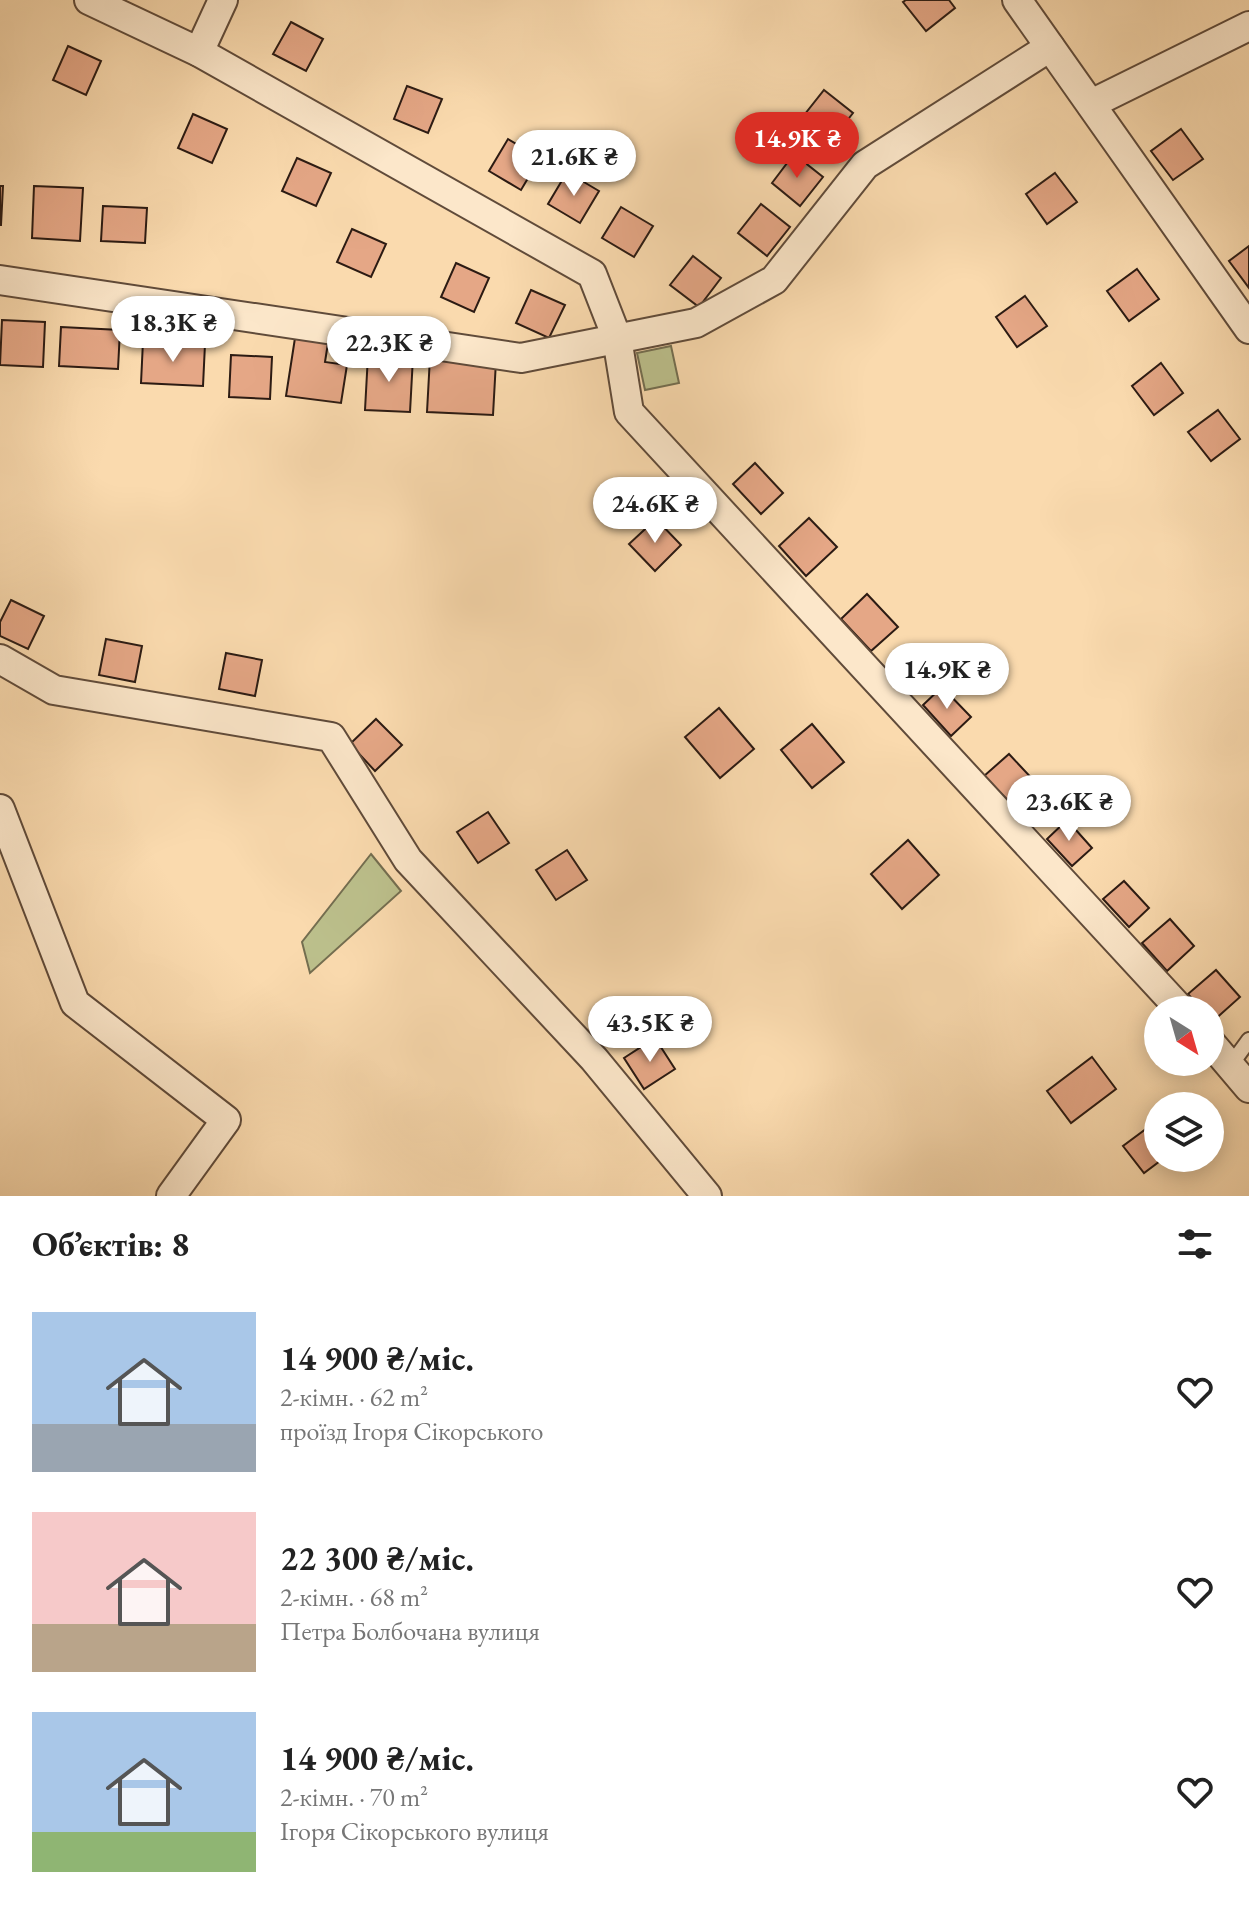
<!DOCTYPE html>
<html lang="uk">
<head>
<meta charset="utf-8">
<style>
	body { margin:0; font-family:"EB Garamond",serif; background:#f2f2f2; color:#222; height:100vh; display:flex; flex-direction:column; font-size:30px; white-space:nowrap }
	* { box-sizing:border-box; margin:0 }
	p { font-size:26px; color:#767676 }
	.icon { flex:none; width:44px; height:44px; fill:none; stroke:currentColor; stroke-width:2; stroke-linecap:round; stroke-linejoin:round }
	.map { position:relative; height:1196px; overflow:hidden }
	.sheet { display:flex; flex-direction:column; background:#fff; flex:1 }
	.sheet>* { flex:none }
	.needle { width:52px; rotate:143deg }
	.controls { position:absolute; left:1144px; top:996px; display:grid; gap:16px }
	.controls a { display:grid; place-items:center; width:80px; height:80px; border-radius:50%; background:#fff; box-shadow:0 4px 20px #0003; font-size:40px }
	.price { position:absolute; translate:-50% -68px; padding:0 18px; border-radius:28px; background:#fff; color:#222; font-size:26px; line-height:52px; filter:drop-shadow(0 2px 4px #0008) }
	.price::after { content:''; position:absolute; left:50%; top:48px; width:24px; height:18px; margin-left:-12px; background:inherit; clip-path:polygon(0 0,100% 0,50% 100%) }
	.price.selected { background:#d93025; color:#fff }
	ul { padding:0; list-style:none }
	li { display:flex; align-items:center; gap:24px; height:200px; padding:0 32px }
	li span { display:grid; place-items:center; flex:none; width:224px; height:160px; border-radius:0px; color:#555 }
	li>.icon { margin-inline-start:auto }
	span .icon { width:96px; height:96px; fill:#fffc; stroke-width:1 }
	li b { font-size:34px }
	h2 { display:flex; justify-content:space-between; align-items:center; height:96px; padding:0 32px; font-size:34px }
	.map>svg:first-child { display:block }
	.green { fill:#bcc08c; stroke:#746e50; stroke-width:2 }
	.building { fill:#e5a786; stroke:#2c1b13; stroke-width:2 }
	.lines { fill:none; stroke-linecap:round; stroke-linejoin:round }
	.lane-casing { stroke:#604b3a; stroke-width:18 }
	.street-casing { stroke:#604b3a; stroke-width:32 }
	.lane { stroke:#fce7ca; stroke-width:14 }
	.street { stroke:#fce7ca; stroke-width:28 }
</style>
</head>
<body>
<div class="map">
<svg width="1249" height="1196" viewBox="0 0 1249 1196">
	<rect width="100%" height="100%" fill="#fadaae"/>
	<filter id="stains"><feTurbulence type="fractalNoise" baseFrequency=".0025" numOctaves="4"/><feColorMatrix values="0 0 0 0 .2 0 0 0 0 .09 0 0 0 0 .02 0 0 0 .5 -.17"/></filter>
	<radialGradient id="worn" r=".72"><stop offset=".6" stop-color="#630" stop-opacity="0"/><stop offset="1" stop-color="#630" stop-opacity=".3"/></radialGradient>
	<g class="green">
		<path d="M 671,346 L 679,383 L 645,390 L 637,353 Z"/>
		<path d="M 371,854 L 401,891 L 310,973 L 302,942 Z"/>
	</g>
	<g class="building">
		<path d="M 906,0 L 949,0 L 955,8 L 926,31 L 903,2 Z"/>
		<path d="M 291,22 L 323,39 L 306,71 L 273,54 Z"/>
		<path d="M 68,46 L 101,61 L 86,95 L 53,80 Z"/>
		<path d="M 407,86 L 442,99 L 428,133 L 394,119 Z"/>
		<path d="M 824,90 L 853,113 L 830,142 L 801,119 Z"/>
		<path d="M 193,114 L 227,129 L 212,163 L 178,148 Z"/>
		<path d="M 1181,129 L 1203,159 L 1173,180 L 1151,151 Z"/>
		<path d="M 508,139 L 540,158 L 521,190 L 489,171 Z"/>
		<path d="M 794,154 L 823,177 L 800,206 L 772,183 Z"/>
		<path d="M 297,158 L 331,173 L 316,206 L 282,191 Z"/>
		<path d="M 567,172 L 599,191 L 580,223 L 548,204 Z"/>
		<path d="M 1055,173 L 1077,202 L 1047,224 L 1026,194 Z"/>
		<path d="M 0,186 L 3,186 L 1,225 L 0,225 Z"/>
		<path d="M 34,186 L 83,188 L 80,241 L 32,238 Z"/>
		<path d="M 761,204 L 790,227 L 767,256 L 738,233 Z"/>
		<path d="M 103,206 L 147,208 L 145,243 L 101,241 Z"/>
		<path d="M 621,207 L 653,226 L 634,257 L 602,238 Z"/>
		<path d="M 352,229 L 386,244 L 371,277 L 337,262 Z"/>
		<path d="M 1249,246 L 1249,288 L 1229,261 Z"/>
		<path d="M 693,256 L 721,278 L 699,307 L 670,285 Z"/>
		<path d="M 456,263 L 489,278 L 474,312 L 441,297 Z"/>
		<path d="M 1137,269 L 1159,299 L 1129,321 L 1107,291 Z"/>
		<path d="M 531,290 L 565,305 L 549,338 L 516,323 Z"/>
		<path d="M 1025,296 L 1047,326 L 1017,347 L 996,317 Z"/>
		<path d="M 2,320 L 45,322 L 43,367 L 0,365 Z"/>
		<path d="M 61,327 L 120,330 L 118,369 L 59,366 Z"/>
		<path d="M 295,338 L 328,343 L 325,362 L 347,365 L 341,403 L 286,396 Z"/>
		<path d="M 143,341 L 205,344 L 203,386 L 141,383 Z"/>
		<path d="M 231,355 L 272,357 L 270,399 L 229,397 Z"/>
		<path d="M 368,355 L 413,357 L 410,412 L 365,410 Z"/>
		<path d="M 430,357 L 496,361 L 493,415 L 427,412 Z"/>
		<path d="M 1161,363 L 1183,393 L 1154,415 L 1132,386 Z"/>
		<path d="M 1218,410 L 1240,439 L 1211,461 L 1188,432 Z"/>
		<path d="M 755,463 L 783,493 L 761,514 L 733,484 Z"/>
		<path d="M 809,518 L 837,547 L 806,576 L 779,546 Z"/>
		<path d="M 656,519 L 681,545 L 655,571 L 629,544 Z"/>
		<path d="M 867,594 L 898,627 L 871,651 L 841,619 Z"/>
		<path d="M 11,600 L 44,616 L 28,649 L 0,636 L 0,622 Z"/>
		<path d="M 106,639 L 142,646 L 135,682 L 99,675 Z"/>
		<path d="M 226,653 L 262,660 L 255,696 L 219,689 Z"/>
		<path d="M 942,687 L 971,717 L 951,736 L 923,705 Z"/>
		<path d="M 719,708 L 754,749 L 720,778 L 685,737 Z"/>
		<path d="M 376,719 L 402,745 L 375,771 L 350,744 Z"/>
		<path d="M 812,724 L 844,762 L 812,788 L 781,750 Z"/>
		<path d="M 1009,754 L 1038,785 L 1015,808 L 984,776 Z"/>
		<path d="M 488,812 L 509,843 L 478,863 L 457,832 Z"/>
		<path d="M 1067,820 L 1092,848 L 1072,866 L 1047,839 Z"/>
		<path d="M 908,840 L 939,875 L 902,909 L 871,874 Z"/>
		<path d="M 567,850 L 587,880 L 556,900 L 536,870 Z"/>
		<path d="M 1124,881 L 1149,908 L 1129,927 L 1103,899 Z"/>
		<path d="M 1170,919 L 1194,946 L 1167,971 L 1142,943 Z"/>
		<path d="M 1216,970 L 1240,997 L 1212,1022 L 1210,1010 L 1202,1010 L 1188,994 Z"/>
		<path d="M 655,1038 L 675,1069 L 644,1089 L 624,1058 Z"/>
		<path d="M 1092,1057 L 1116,1089 L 1071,1123 L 1047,1091 Z"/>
		<path d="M 1158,1120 L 1158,1158 L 1164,1158 L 1144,1173 L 1123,1146 Z"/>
	</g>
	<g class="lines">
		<g class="lane-casing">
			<path id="lane" d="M 1230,1066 L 1249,1040"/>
		</g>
		<g class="street-casing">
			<g id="street">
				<path d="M 89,0 L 199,52 L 592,274 L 617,338 L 629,412 L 1181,1010"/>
				<path d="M 1017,0 L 1249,329"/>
				<path d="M 199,52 L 223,0"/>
				<path d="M 1091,104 L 1249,26"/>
				<path d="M 0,280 L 521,358 L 696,323 L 774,280 L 865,165 L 1050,47"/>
				<path d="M 0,659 L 54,690 L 331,737 L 408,860 L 594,1059 L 707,1196"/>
				<path d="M 0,809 L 75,1003 L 226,1120 L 171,1196"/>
				<path d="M 1210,1042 L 1249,1088"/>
			</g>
		</g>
		<use href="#lane" class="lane"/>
		<use href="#street" class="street"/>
	</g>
	<rect width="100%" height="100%" filter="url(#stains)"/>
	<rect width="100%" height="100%" fill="url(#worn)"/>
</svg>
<div class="controls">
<a><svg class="needle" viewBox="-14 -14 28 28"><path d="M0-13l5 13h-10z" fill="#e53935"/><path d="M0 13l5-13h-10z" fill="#767676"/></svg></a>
<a><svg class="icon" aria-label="layers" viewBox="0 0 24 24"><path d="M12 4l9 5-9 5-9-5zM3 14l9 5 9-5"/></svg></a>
</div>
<b class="price selected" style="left:797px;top:180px">14.9K ₴</b>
<b class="price" style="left:574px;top:198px">21.6K ₴</b>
<b class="price" style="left:173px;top:364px">18.3K ₴</b>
<b class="price" style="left:389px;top:384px">22.3K ₴</b>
<b class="price" style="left:655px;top:545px">24.6K ₴</b>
<b class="price" style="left:947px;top:711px">14.9K ₴</b>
<b class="price" style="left:1069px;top:843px">23.6K ₴</b>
<b class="price" style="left:650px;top:1064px">43.5K ₴</b>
</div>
<section class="sheet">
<h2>Об’єктів: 8<svg class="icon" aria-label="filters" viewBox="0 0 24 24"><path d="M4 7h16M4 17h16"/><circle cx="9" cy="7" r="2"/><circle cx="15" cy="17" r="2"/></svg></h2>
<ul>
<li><span style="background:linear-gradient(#a9c7e8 70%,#9aa5b1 0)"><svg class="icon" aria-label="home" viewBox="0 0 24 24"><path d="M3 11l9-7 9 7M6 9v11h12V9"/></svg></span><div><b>14 900 ₴/міс.</b><p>2-кімн. · 62 m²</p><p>проїзд Ігоря Сікорського</p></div><svg class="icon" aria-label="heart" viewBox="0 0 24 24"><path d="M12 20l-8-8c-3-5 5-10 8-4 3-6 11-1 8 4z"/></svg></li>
<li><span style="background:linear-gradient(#f6c9c9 70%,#b9a48a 0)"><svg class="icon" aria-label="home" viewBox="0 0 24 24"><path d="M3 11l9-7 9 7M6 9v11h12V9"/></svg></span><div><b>22 300 ₴/міс.</b><p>2-кімн. · 68 m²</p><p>Петра Болбочана вулиця</p></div><svg class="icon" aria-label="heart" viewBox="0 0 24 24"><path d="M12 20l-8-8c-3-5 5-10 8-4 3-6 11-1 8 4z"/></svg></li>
<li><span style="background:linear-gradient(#a9c7e8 75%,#8fb573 0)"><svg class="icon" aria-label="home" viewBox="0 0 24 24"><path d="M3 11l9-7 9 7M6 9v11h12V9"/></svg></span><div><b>14 900 ₴/міс.</b><p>2-кімн. · 70 m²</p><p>Ігоря Сікорського вулиця</p></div><svg class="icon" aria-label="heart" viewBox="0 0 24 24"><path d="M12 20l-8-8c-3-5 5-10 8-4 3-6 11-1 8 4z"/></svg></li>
</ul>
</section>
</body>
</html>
